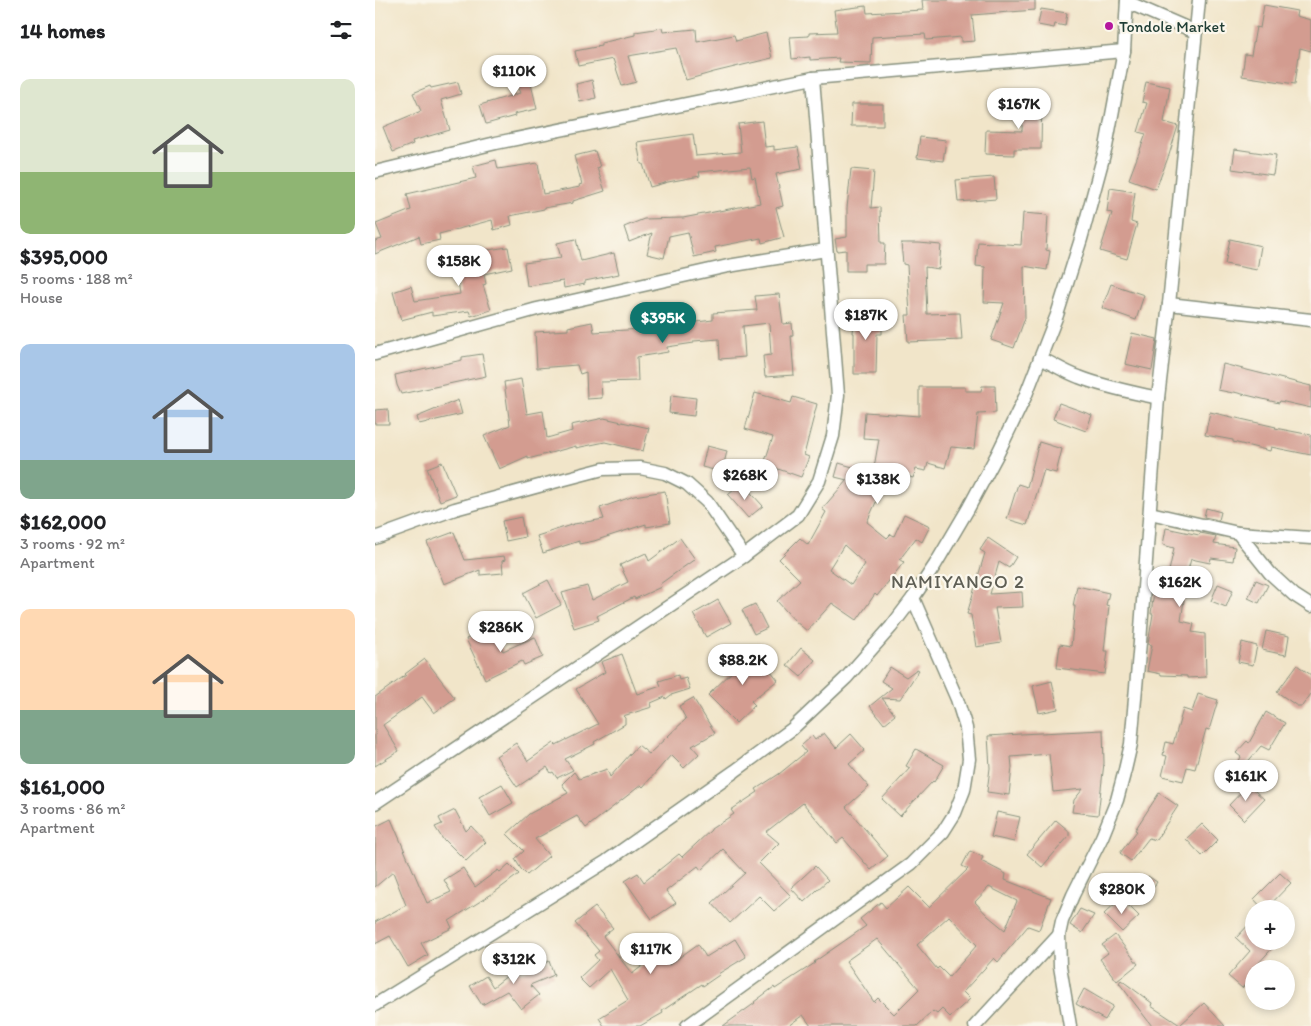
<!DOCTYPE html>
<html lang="en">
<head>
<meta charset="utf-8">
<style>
	body { margin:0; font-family:Itim,sans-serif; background:#f2f2f2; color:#202124; height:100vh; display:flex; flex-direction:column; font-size:19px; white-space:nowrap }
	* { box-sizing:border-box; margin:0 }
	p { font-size:16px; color:#757577 }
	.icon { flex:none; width:28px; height:28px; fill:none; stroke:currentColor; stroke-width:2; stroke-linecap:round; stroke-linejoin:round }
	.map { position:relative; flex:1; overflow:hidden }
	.panel { display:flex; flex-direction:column; background:#fff; width:375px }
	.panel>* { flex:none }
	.controls { position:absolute; left:870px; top:900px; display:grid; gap:10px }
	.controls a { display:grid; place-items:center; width:50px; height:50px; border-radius:50%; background:#fff; box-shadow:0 2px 8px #0003; font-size:25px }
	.price { position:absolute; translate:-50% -42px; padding:0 11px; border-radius:18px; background:#fff; color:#222; font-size:16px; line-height:32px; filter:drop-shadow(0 1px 2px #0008) }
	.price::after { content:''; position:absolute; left:50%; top:30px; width:15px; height:11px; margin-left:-8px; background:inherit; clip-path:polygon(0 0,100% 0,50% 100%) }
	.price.selected { background:#0f766e; color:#fff }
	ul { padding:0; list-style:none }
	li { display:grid; align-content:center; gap:10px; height:265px; padding:0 20px }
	li span { display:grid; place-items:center; height:155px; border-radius:10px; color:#555 }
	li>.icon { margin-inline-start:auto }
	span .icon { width:90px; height:90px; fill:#fffc; stroke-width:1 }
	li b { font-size:21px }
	h2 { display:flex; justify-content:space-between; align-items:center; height:60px; padding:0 20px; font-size:21px }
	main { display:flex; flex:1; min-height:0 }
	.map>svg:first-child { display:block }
	.building { fill:#d39c90; fill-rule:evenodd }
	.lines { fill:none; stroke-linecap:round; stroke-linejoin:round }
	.street-casing { stroke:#88917e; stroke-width:15 }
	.street { stroke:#fff; stroke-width:12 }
	.poi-dot { fill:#b5179e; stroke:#fbf7ec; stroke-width:2 }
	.labels { text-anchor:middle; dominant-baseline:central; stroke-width:4.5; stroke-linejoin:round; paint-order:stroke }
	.poi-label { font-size:16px; fill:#1f3d34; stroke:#fbf7ec; text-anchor:start }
	.quarter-label { font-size:19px; letter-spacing:1px; fill:#5e5e54; stroke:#fbf7ec }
</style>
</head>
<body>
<main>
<section class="panel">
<h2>14 homes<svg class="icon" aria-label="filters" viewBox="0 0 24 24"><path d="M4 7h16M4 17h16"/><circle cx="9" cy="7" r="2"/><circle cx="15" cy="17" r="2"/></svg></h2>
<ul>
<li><span style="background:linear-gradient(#dfe7d0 60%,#8fb573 0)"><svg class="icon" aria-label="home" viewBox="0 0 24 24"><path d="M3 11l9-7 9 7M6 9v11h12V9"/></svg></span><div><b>$395,000</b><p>5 rooms · 188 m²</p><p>House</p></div></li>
<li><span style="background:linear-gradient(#a9c7e8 75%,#7fa58c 0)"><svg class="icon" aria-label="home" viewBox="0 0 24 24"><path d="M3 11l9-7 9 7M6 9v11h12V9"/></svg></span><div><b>$162,000</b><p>3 rooms · 92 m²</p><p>Apartment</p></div></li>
<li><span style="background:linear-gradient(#ffd9b3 65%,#7fa58c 0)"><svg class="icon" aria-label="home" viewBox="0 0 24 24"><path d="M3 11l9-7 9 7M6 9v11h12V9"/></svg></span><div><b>$161,000</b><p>3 rooms · 86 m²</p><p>Apartment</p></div></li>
</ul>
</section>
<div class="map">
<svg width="936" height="1026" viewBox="0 0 936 1026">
	<rect width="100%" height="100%" fill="#fbf7ec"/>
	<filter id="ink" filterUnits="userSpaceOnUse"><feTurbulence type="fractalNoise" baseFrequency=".02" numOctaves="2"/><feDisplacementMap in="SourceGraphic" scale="10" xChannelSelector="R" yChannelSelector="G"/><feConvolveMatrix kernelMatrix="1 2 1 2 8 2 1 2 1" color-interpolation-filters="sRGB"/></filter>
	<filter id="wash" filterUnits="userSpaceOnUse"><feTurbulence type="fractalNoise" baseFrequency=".0096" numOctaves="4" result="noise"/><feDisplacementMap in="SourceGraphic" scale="20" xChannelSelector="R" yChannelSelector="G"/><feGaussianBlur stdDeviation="1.12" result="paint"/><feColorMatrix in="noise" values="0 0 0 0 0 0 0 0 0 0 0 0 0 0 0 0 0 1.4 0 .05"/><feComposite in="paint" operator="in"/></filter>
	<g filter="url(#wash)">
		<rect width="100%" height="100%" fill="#f1e5c9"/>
		<g id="blocks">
			<g class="building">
				<path d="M 547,0 L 660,0 L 660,10 L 597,15 L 600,41 L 586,42 L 586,37 L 551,40 L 550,34 L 497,37 L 496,63 L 463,62 L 464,58 L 435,60 L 435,57 L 417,59 L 415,37 L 434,36 L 434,33 L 462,32 L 459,10 L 491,6 L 492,13 L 548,10 Z"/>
				<path d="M 889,5 L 922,11 L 921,16 L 936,20 L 936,51 L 925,48 L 920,84 L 867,76 L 870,54 L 876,55 L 881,27 L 885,28 Z"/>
				<path d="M 666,9 L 692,13 L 690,26 L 680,24 L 679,28 L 663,25 Z"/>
				<path d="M 287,28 L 288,32 L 321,29 L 322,42 L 359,35 L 361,41 L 391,33 L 397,58 L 339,72 L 311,80 L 301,48 L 253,56 L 261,82 L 247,86 L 238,59 L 203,66 L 200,51 L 226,46 L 226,43 L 260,35 L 260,32 Z"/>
				<path d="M 159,61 L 165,76 L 155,80 L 162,109 L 139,114 L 140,116 L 111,124 L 105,105 L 145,93 L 135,71 Z"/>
				<path d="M 217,80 L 221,98 L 205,102 L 201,84 Z"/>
				<path d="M 83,82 L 86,94 L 66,100 L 75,130 L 37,141 L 38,144 L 18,152 L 8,127 L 46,111 L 38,93 L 55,86 L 56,88 Z"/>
				<path d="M 771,82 L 795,87 L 789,122 L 803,126 L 794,155 L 781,189 L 754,179 L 771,134 L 763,132 L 772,103 L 767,102 Z"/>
				<path d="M 651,92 L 667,92 L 666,149 L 639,149 L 639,155 L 610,154 L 611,130 L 647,131 L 648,100 L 650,100 Z"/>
				<path d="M 477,104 L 508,104 L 508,126 L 476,126 Z"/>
				<path d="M 387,121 L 390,147 L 399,146 L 399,150 L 423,147 L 427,169 L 401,174 L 408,206 L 401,208 L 409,237 L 387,243 L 386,238 L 340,247 L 341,252 L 319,257 L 313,232 L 294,236 L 289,258 L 272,254 L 277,233 L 254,242 L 249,227 L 269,219 L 308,218 L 385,203 L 380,177 L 377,178 L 375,167 L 324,172 L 325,176 L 293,182 L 275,187 L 268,164 L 266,164 L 262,142 L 318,134 L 321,156 L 366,152 L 363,124 Z"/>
				<path d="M 545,137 L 571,140 L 568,161 L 542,158 Z"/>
				<path d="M 860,149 L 901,155 L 898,175 L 857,169 Z"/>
				<path d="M 220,151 L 225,167 L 222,168 L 230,191 L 198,201 L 198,203 L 169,208 L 169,209 L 135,216 L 137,225 L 119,230 L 117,220 L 64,234 L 65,240 L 46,244 L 44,236 L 0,254 L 0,241 L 7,239 L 1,224 L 36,210 L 32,194 L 101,178 L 98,166 L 121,160 L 123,169 L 163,163 L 168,194 L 205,187 L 204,185 L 207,184 L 199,156 Z"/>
				<path d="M 476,169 L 499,171 L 496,208 L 505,207 L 506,243 L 510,243 L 509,264 L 489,264 L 489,271 L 471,271 L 471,250 L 462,251 L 460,239 L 472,237 L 472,208 Z"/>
				<path d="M 619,177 L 621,199 L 583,202 L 581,180 Z"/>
				<path d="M 735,188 L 760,192 L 756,222 L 762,224 L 752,259 L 725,251 L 737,213 L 732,212 Z"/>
				<path d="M 648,213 L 673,215 L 671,250 L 675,251 L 672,270 L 649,266 L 650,318 L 639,348 L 616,340 L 629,303 L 609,302 L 610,267 L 601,266 L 603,242 L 646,245 Z"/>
				<path d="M 201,239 L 206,261 L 239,253 L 244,274 L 210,281 L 210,284 L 189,288 L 188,281 L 152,286 L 149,263 L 186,258 L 182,243 Z"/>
				<path d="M 855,239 L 886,246 L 882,270 L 850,264 Z"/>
				<path d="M 526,243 L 544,243 L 566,245 L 564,269 L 550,267 L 552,314 L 585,313 L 587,340 L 533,342 L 531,315 L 535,315 L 532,265 L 528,264 Z"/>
				<path d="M 133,247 L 137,268 L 109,274 L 111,284 L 108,285 L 116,310 L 96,316 L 94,311 L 57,316 L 57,312 L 26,320 L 18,292 L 36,286 L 40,301 L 85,294 L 79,255 Z"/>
				<path d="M 736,284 L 769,295 L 761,320 L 727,308 Z"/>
				<path d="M 404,294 L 408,324 L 417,323 L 418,336 L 416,336 L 419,375 L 390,377 L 388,356 L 396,355 L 394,323 L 368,326 L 370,357 L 345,359 L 344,339 L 319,341 L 319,343 L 292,347 L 293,352 L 262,357 L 263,381 L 226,382 L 227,398 L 212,399 L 211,372 L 205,374 L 202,365 L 162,368 L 160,332 L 193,330 L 193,327 L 217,322 L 219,332 L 268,329 L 267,320 L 288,317 L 289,326 L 338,320 L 338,313 L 382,310 L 380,296 Z"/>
				<path d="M 480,311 L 507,313 L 507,334 L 502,334 L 501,374 L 479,374 L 479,333 L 478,333 Z"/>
				<path d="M 757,333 L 782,339 L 777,370 L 750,364 Z"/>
				<path d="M 107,354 L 111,376 L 26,394 L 22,385 L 20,375 L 87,360 L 87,357 Z"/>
				<path d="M 848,364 L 936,386 L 936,408 L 905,401 L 904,403 L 859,392 L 858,393 L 843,390 Z"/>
				<path d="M 146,379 L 152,414 L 168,411 L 172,438 L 197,431 L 196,425 L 229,418 L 274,428 L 268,451 L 230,442 L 201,448 L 201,446 L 153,459 L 153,456 L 124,469 L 109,436 L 135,425 L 129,382 Z"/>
				<path d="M 607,386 L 620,386 L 621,413 L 603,414 L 599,449 L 576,447 L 570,468 L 553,463 L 551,471 L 541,469 L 538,478 L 514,471 L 512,478 L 492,522 L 512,538 L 516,534 L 519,536 L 529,514 L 555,526 L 547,542 L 541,538 L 525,559 L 529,562 L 502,596 L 500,594 L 482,620 L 457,603 L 432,631 L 420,621 L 402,601 L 425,580 L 404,559 L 425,538 L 433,545 L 451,512 L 447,509 L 472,480 L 460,477 L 464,463 L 498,473 L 504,439 L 488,438 L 490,412 L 544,416 L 544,387 L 590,387 L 590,391 L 606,391 ZM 469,545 L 490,564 L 476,585 L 454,569 Z"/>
				<path d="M 380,393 L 416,403 L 418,397 L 442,404 L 429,455 L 434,457 L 426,477 L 389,464 L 398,437 L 370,429 Z"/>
				<path d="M 296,395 L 321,398 L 319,416 L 294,413 Z"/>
				<path d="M 83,400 L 87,414 L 44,424 L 42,417 Z"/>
				<path d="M 684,403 L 717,415 L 711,431 L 678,419 Z"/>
				<path d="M 13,409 L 14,424 L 0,424 L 0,410 Z"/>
				<path d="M 835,412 L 901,427 L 900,428 L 936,435 L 936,455 L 896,447 L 895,451 L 858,442 L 858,440 L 830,435 Z"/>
				<path d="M 664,442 L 687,449 L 681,473 L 669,470 L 652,525 L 632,519 L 643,484 L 652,487 Z"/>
				<path d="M 332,446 L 352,451 L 347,472 L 327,467 Z"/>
				<path d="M 67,462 L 81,495 L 65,501 L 52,468 Z"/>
				<path d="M 367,483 L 388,506 L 373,518 L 353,495 Z"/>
				<path d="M 290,491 L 295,523 L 271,527 L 271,524 L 219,541 L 204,544 L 204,541 L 168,553 L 162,536 L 199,524 L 229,519 L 225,508 L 259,496 Z"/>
				<path d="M 831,508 L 846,512 L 844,520 L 829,517 Z"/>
				<path d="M 146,517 L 150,537 L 131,541 L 127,521 Z"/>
				<path d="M 791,528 L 824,535 L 825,533 L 841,536 L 839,544 L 860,547 L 858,561 L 836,558 L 835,563 L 816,559 L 809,585 L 811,586 L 808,600 L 809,600 L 806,621 L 819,624 L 817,632 L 830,634 L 831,677 L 812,678 L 812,676 L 786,675 L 786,674 L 772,671 L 777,645 L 773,644 L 778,614 L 776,614 L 780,584 L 791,585 L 799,548 L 788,545 Z"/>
				<path d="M 79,532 L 90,560 L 129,556 L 130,560 L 127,561 L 128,573 L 105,575 L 105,570 L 69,584 L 52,542 Z"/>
				<path d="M 305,538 L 320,559 L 285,584 L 286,587 L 260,599 L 259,597 L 222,616 L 224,620 L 199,628 L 187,593 L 212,586 L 217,600 L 253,582 L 245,565 L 271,553 L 274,561 Z"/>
				<path d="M 613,538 L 641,557 L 634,568 L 624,562 L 615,594 L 647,592 L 648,607 L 620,608 L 626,643 L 601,647 L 596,615 L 592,614 L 610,553 L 605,550 Z"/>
				<path d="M 173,580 L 186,605 L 161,618 L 148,593 Z"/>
				<path d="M 881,580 L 893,585 L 884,603 L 873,598 Z"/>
				<path d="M 843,584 L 858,590 L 851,607 L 836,601 Z"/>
				<path d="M 702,586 L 734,593 L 731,605 L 734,606 L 729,651 L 733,651 L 730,674 L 682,668 L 685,644 L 696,646 L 700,606 L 698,606 Z"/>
				<path d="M 343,600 L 356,623 L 331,637 L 318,614 Z"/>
				<path d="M 380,604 L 392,628 L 379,634 L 367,610 Z"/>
				<path d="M 116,627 L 128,651 L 160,637 L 168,657 L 149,665 L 147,661 L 110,679 L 91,639 Z"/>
				<path d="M 891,631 L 914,636 L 911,655 L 887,650 Z"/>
				<path d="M 867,642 L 882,646 L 878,665 L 863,662 Z"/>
				<path d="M 426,648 L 440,660 L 426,677 L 412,665 Z"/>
				<path d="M 379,649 L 403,680 L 376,701 L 380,705 L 361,723 L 333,695 L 361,668 L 358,665 Z"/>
				<path d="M 247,654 L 262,694 L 286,686 L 284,681 L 303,675 L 304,680 L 311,678 L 315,689 L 296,695 L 291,699 L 290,697 L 276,703 L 277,707 L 248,716 L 250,718 L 250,724 L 219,742 L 220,744 L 190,759 L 198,770 L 182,778 L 178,772 L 176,773 L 172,767 L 142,787 L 121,756 L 141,743 L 153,761 L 179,743 L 181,745 L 223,724 L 201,689 L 230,672 L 226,662 Z"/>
				<path d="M 50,659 L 80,698 L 59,713 L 47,697 L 8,725 L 24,751 L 0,766 L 0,697 L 31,675 L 30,674 Z"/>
				<path d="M 922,665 L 936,675 L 936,694 L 927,706 L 922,706 L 902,692 Z"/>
				<path d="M 515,667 L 531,677 L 542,669 L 544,670 L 525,699 L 507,698 L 520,715 L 509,724 L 495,706 L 517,688 L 506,681 Z"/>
				<path d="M 677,681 L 683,709 L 664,713 L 658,686 Z"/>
				<path d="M 823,694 L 843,700 L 834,730 L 831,729 L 820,769 L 812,767 L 808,781 L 787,776 L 792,756 L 788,755 L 791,742 L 798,744 L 808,709 L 817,712 Z"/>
				<path d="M 318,698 L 340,733 L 317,746 L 324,754 L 309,768 L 296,755 L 268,787 L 266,785 L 211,828 L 202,816 L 160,839 L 174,856 L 152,875 L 146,869 L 140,859 L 149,851 L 132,834 L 154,814 L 193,793 L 187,784 L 199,772 L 204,779 L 232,769 L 235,777 L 263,745 L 274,754 L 311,719 L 304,706 Z"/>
				<path d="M 891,712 L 910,723 L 894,750 L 886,746 L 865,771 L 860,768 L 866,757 L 861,753 L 872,741 L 874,743 Z"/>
				<path d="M 728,730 L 729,763 L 723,815 L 697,812 L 699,800 L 708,789 L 678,792 L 674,754 L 636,757 L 637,767 L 634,795 L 612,792 L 615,768 L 613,736 L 645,734 Z"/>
				<path d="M 449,733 L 461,748 L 476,734 L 490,750 L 474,764 L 494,787 L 471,807 L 513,856 L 496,870 L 468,838 L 462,843 L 428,803 L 391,832 L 404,843 L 384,863 L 416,896 L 399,911 L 384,896 L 355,923 L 337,903 L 370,873 L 348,849 L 326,870 L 323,866 L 291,891 L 301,903 L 277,919 L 250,881 L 263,873 L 269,882 L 304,854 L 307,857 L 336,830 L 336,829 L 359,814 L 356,810 L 383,792 L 381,789 L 404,774 L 431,752 L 426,746 L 437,736 L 440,740 Z"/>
				<path d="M 541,749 L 569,765 L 559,782 L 558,781 L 525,816 L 507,799 L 535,768 L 531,766 Z"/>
				<path d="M 127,784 L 138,803 L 115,816 L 104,797 Z"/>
				<path d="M 873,785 L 889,799 L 869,820 L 854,805 Z"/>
				<path d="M 784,793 L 803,806 L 781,840 L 774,838 L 756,861 L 745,853 L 762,831 L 760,830 Z"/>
				<path d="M 80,810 L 91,831 L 96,826 L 111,842 L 91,861 L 70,840 L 69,841 L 60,827 L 67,824 L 64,818 Z"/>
				<path d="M 622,812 L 645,817 L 639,842 L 616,837 Z"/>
				<path d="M 16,819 L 52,903 L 76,892 L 69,880 L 88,868 L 100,887 L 123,870 L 125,872 L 134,864 L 144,874 L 120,892 L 74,921 L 77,928 L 46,943 L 53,955 L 33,967 L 15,936 L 0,944 L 0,922 L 31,905 L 18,872 L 0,887 L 0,827 Z"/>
				<path d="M 681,820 L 694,831 L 694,836 L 667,867 L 652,854 Z"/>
				<path d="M 827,824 L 843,840 L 827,856 L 811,839 Z"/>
				<path d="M 595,851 L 608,857 L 606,861 L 631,874 L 630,880 L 676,898 L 664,930 L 653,926 L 623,962 L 619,958 L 588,992 L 595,999 L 575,1017 L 567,1009 L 562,1014 L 558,1011 L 542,1026 L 436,1026 L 428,1015 L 413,1026 L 348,1026 L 380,1003 L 379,1002 L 399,987 L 400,989 L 440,963 L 439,962 L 491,926 L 485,919 L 506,902 L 511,908 L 534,887 L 554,907 L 593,869 L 587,866 ZM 614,887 L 642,901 L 630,930 L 613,916 L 600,902 ZM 574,916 L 602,945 L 574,977 L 564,967 L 562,969 L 542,945 ZM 502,939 L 544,989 L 519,1014 L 503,998 L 499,1002 L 471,961 Z"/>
				<path d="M 440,866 L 453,880 L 429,902 L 416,888 Z"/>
				<path d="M 905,873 L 916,883 L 891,909 L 888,909 L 879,899 Z"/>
				<path d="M 773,876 L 782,882 L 774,894 L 762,886 Z"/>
				<path d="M 745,899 L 748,900 L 764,916 L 747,932 L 729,914 Z"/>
				<path d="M 220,907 L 238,928 L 228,936 L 257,974 L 284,953 L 294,965 L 323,944 L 331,957 L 360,939 L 371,957 L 343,974 L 344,975 L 328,986 L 327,984 L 287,1011 L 288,1013 L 265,1026 L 229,1026 L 224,1018 L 253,1000 L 235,969 L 214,988 L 204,978 L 223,960 L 219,955 L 224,951 L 200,923 Z"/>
				<path d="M 705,909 L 719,915 L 707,933 L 695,925 Z"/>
				<path d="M 879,919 L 879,941 L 904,941 L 879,968 L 879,975 L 867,988 L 853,976 L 875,951 L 861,938 Z"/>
				<path d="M 740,935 L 763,964 L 742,981 L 725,959 L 733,953 L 727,945 Z"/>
				<path d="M 174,961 L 179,975 L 155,985 L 164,995 L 146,1009 L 132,991 L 107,1005 L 95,986 L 111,976 L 118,987 L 142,968 L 146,973 Z"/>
				<path d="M 746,980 L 777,1003 L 776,1006 L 805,1025 L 829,1003 L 850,1026 L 777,1026 L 744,983 Z"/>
				<path d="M 709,989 L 738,1006 L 730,1020 L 701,1004 Z"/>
			</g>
		</g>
	</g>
	<g filter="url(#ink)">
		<use href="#blocks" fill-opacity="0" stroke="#88917e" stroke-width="1"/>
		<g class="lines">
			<g class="street-casing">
				<g id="street">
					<path d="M 752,2 L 821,32"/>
					<path d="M 0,172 L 121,143 L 438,78 L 749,51"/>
					<path d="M 794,304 L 936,320"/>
					<path d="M 0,354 L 162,309 L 353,266 L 451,250"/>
					<path d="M 665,358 C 678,364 690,372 704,377 C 729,387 756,392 783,398"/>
					<path d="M 775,513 L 863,533 L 895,573 L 919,595 L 936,606"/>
					<path d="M 863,533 L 936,538"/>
					<path d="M 0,538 L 80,509 L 186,480 L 228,469 L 265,468 L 290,473 L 312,484 L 332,502 L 369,556 L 423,515 L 444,481 L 458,436 L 463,395 L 438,78"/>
					<path d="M 0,803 L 369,556"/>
					<path d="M 0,1005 L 232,861 L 360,771 L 417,729 L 471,678 L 516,627 L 538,598 L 560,565 L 593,509 L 623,453 L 650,397 L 682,315 L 706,239 L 731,147 L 749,51 L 752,0"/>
					<path d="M 312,1026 L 536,864 L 568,832 L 580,813 L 589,790 L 594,759 L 591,728 L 582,699 L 538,598"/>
					<path d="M 600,1026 L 684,935"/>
					<path d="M 695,1026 L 685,966 L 684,935 L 687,921 L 698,895 L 727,837 L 742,800 L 750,770 L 756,744 L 765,642 L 783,398 L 794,304 L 824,0"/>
				</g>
			</g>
			<use href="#street" class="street"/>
		</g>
	</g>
	<circle class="poi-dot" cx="734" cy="26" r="5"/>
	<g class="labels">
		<g class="poi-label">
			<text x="744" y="26">Tondole Market</text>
		</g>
		<g class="quarter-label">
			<text x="583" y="581">NAMIYANGO 2</text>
		</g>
	</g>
</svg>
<div class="controls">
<a>+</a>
<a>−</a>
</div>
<b class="price" style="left:139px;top:97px">$110K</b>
<b class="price" style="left:644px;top:130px">$167K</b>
<b class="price" style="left:84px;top:287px">$158K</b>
<b class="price" style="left:491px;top:341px">$187K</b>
<b class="price selected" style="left:288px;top:344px">$395K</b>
<b class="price" style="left:370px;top:501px">$268K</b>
<b class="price" style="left:503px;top:505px">$138K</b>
<b class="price" style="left:805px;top:608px">$162K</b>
<b class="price" style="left:126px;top:653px">$286K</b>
<b class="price" style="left:368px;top:686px">$88.2K</b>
<b class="price" style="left:871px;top:802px">$161K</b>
<b class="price" style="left:747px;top:915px">$280K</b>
<b class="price" style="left:276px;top:975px">$117K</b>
<b class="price" style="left:139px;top:985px">$312K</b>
</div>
</main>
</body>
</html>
